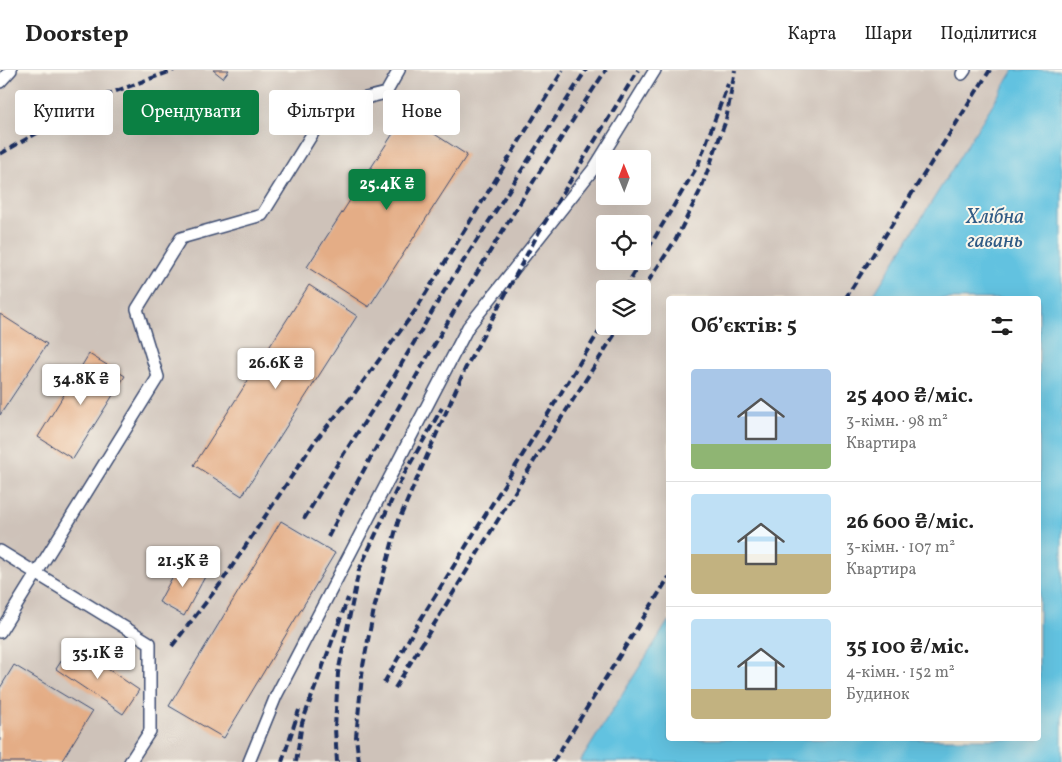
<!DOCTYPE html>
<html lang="uk">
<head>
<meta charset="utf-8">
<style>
	body { margin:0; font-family:Vollkorn,serif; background:#f6f6f6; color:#222; height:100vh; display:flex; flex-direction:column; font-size:19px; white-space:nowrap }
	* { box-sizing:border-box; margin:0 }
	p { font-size:16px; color:#767676 }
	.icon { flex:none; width:28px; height:28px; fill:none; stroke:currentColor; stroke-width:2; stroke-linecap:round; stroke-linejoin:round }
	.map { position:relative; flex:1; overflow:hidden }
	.drawer { position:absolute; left:666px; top:226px; width:375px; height:445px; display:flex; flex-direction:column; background:#fff; border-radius:5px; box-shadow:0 5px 20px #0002 }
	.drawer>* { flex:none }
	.top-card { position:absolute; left:15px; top:20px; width:475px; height:45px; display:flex; gap:10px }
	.needle { width:32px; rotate:359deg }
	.tools { position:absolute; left:596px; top:80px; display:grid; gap:10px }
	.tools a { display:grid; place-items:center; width:55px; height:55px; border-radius:5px; background:#fff; box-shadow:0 5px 20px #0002; font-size:25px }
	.price { position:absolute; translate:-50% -42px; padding:0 11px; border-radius:5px; background:#fff; color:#222; font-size:16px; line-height:32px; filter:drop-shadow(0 1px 2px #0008) }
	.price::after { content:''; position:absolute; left:50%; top:30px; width:15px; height:11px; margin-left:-8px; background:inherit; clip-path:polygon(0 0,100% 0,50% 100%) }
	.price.current { background:#0b8043; color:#fff }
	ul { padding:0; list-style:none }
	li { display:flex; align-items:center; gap:15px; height:125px; padding:0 25px }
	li+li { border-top:1px solid #e0e0e0 }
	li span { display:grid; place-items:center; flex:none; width:140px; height:100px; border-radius:5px; color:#555 }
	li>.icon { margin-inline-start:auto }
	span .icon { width:60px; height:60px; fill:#fffc; stroke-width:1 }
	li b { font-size:21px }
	h2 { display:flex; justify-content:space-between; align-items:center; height:60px; padding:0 25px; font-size:21px }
	.chip { padding:0 18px; border-radius:5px; background:#fff; box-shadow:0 5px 20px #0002; font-size:18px; line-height:45px }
	.chip.current { background:#0b8043; color:#fff }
	header { display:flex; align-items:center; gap:30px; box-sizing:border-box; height:70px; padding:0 25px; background:#fff; border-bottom:1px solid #e0e0e0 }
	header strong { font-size:24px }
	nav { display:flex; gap:28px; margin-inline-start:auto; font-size:18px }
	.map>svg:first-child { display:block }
	.industrial { fill:#cec2b9; fill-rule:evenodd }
	.water { fill:#62c2e0; stroke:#3e789f }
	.building { fill:#e4ad86 }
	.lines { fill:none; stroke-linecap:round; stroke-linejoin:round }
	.lane-casing { stroke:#3c4b70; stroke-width:14 }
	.lane { stroke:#fff; stroke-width:11 }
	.rail { stroke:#1b2f5e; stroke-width:4; stroke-dasharray:8 4; stroke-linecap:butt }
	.labels { text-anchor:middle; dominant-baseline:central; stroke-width:4; stroke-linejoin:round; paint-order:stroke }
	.water-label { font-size:21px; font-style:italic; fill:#305b85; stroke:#fbf7ec }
</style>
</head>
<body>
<header>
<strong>Doorstep</strong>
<nav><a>Карта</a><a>Шари</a><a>Поділитися</a></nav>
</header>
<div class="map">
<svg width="1062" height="692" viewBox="0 0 1062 692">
	<rect width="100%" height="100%" fill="#fbf7ec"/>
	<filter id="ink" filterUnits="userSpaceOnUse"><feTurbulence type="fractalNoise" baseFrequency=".02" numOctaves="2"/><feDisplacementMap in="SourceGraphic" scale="10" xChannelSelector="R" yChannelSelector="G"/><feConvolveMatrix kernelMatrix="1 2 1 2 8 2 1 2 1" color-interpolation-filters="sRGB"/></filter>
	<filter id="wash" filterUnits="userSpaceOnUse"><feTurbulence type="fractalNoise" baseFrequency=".0096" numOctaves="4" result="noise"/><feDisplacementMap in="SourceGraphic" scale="20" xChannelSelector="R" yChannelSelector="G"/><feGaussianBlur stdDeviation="1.12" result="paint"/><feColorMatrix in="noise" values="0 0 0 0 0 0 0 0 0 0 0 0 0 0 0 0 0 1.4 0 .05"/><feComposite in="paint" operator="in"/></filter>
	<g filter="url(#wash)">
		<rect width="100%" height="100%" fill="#f6ead5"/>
		<path class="industrial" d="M 0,0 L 1014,0 L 871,229 L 669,229 L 669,550 L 580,692 L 0,692 ZM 605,89 L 642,89 L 642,126 L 605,126 ZM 605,154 L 642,154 L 642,191 L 605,191 ZM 605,219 L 642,219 L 642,256 L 605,256 Z"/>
		<path class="water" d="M 1014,0 L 1062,0 L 1062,692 L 580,692 L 669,550 L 669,669 L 1039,669 L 1039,229 L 871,229 Z"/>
		<g id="blocks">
			<g class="building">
				<path d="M 213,0 L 229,0 L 223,8 Z"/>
				<path d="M 405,45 L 467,85 L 369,237 L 307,197 Z"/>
				<path d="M 309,215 L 357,246 L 242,426 L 194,395 Z"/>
				<path d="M 0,244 L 47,274 L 0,345 Z"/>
				<path d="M 89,284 L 125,306 L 73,389 L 38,367 Z"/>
				<path d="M 281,451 L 335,483 L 224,668 L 169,636 Z"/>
				<path d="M 182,489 L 207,503 L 184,546 L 159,532 Z"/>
				<path d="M 72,575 L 139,620 L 123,644 L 56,599 Z"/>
				<path d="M 14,595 L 92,642 L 61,692 L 0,692 L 0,618 Z"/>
			</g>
		</g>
	</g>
	<g filter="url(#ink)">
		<use href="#blocks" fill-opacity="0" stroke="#3c4b70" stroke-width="1"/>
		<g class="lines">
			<g class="lane-casing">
				<g id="lane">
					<path d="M 962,4 L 965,0"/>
					<path d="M 0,12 L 11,0"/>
					<path d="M 0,481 L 150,573 L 150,661 L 130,692"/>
					<path d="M 0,562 L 158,307 L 137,239 L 181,168 L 262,145 L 329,37 L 386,23 L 399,0"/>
					<path d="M 249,692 L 276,626 L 468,257 L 595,97 L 655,0"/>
				</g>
			</g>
			<use href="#lane" class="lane"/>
			<g class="rail">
				<path d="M 0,84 L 100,27 L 174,0"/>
				<path d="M 642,189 L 698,95 L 728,14"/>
				<path d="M 625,219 L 641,191"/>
				<path d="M 642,221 L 676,169 L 701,119 L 726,50 L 735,0"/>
				<path d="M 845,229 L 990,0"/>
				<path d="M 304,449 L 341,388 L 392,310 L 443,223 L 586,0"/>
				<path d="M 328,467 C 412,307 505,151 606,0"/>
				<path d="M 172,576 L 221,513 L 315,371 L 354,324 L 415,241 L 563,0"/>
				<path d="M 384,613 L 414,560 L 605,252"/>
				<path d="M 395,618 L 534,391 L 620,256"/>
				<path d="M 282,692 L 299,640"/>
				<path d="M 296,692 L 302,653 L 348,528"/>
				<path d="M 337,692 L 335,658 L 338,603 L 359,500 L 403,406 L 442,338"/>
				<path d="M 359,692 L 356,667 L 363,596 L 374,539 L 398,452 L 465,299 L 539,162 L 638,0"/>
				<path d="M 553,692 L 669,507"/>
			</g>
		</g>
	</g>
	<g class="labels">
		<g class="water-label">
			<text x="995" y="147">Хлібна<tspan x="995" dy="24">гавань</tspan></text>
		</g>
	</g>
</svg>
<div class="tools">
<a><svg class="needle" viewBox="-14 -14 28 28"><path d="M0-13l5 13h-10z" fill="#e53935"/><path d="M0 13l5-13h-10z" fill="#767676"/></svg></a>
<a><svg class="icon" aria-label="locate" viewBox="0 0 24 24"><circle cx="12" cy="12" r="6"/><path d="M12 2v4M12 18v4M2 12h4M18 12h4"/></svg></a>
<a><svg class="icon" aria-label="layers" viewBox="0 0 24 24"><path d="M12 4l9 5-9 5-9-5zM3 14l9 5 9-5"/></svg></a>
</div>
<b class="price current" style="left:387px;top:141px">25.4K ₴</b>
<b class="price" style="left:276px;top:320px">26.6K ₴</b>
<b class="price" style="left:81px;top:336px">34.8K ₴</b>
<b class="price" style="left:183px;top:518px">21.5K ₴</b>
<b class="price" style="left:98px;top:610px">35.1K ₴</b>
<div class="top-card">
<a class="chip">Купити</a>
<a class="chip current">Орендувати</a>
<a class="chip">Фільтри</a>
<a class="chip">Нове</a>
</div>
<section class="drawer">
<h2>Об’єктів: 5<svg class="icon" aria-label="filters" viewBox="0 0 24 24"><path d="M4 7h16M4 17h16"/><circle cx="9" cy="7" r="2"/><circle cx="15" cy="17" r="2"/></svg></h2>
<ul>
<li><span style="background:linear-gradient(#a9c7e8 75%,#8fb573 0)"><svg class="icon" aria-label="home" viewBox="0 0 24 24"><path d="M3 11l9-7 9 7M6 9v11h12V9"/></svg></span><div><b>25 400 ₴/міс.</b><p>3-кімн. · 98 m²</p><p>Квартира</p></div></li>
<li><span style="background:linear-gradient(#bfe0f5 60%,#c2b280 0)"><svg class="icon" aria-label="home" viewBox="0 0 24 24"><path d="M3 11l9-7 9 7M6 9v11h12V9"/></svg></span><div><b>26 600 ₴/міс.</b><p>3-кімн. · 107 m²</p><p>Квартира</p></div></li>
<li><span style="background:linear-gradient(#bfe0f5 70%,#c2b280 0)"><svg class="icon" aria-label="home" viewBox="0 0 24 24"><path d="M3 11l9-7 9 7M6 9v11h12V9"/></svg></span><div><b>35 100 ₴/міс.</b><p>4-кімн. · 152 m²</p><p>Будинок</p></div></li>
</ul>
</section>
</div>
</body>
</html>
